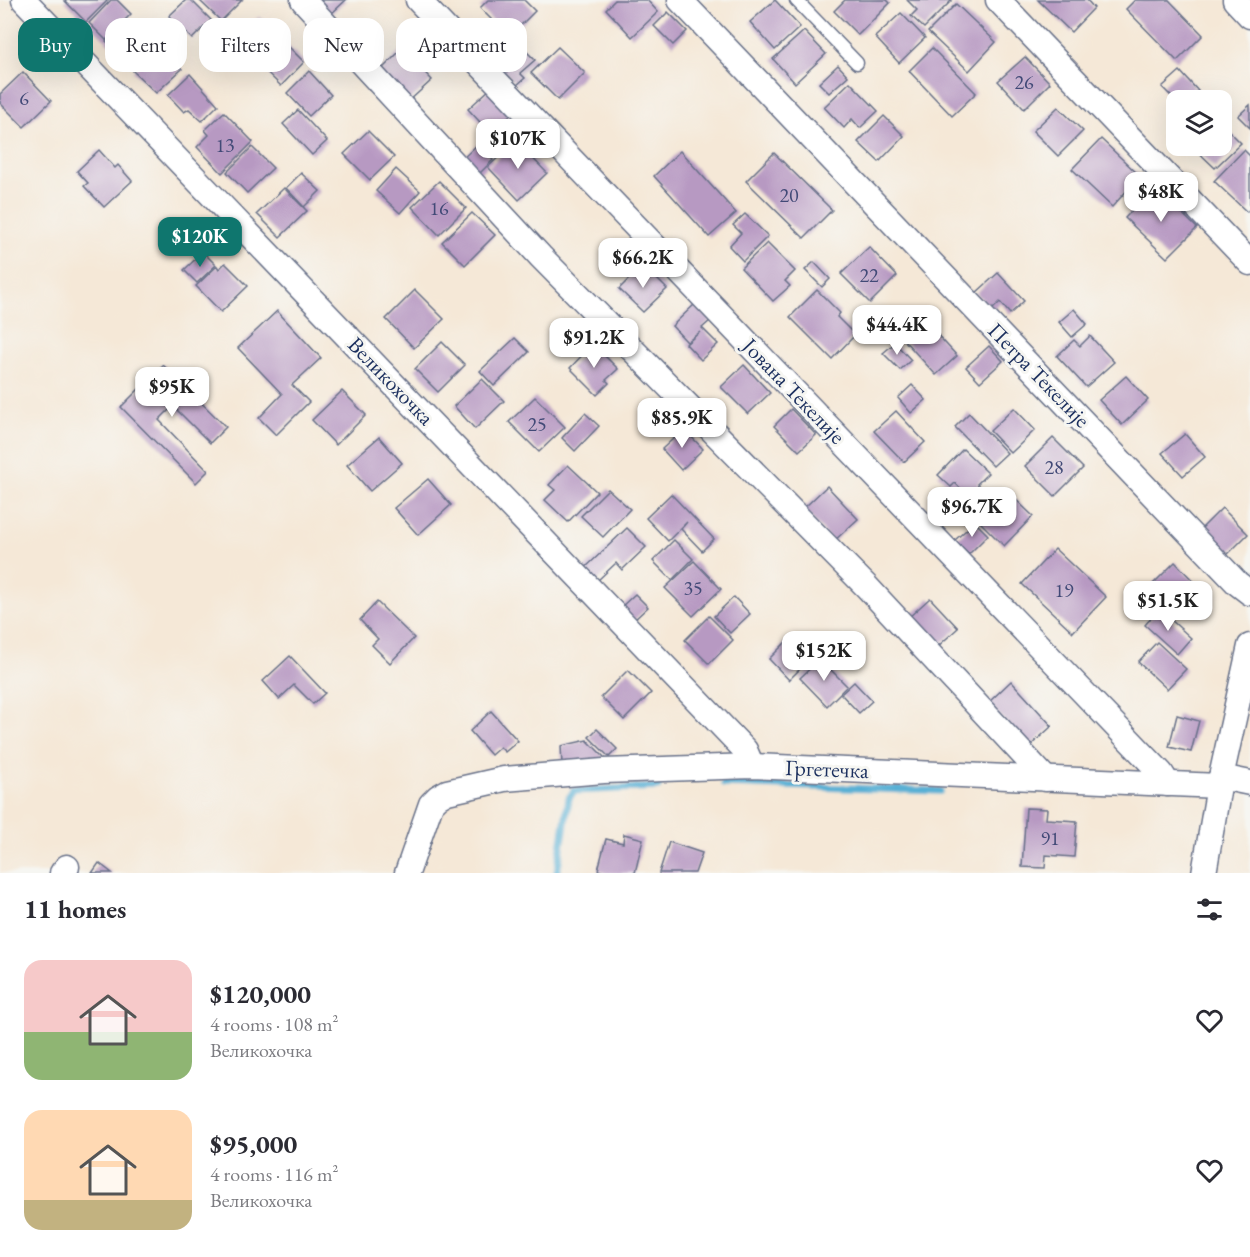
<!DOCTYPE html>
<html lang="en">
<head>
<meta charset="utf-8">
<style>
	body { margin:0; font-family:"EB Garamond",serif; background:#f2f2f3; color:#2b2b33; height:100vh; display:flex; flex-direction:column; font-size:22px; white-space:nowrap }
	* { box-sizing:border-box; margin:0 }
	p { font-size:20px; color:#7c7c81 }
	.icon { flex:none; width:33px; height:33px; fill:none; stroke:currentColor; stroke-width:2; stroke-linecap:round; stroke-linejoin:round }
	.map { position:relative; height:873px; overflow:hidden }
	.sheet { display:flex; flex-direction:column; background:#fff; flex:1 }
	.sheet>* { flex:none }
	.hud { position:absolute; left:18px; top:18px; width:600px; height:54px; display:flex; gap:12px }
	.fabs { position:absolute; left:1166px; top:90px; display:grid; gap:12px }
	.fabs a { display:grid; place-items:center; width:66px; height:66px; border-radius:12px; background:#fff; box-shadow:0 6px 24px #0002; font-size:30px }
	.price { position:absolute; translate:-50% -51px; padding:0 14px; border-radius:12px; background:#fff; color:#222; font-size:20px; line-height:39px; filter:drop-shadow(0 2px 3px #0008) }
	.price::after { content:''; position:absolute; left:50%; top:36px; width:18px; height:14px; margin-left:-9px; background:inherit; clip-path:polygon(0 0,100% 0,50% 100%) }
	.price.selected { background:#0f766e; color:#fff }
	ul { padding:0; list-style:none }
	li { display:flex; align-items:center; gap:18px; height:150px; padding:0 24px }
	li span { display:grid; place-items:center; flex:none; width:168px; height:120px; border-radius:18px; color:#555 }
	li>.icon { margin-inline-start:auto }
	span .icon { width:72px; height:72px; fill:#fffc; stroke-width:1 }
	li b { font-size:26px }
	h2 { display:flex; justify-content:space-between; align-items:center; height:72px; padding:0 24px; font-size:26px }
	.pill { padding:0 21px; border-radius:18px; background:#fff; box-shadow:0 6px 24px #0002; font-size:21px; line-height:54px }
	.pill.selected { background:#0f766e; color:#fff }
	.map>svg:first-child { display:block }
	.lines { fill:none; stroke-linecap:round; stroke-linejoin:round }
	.stream { stroke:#58b0d5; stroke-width:7 }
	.building { fill:#b799c2 }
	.service-casing { stroke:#677088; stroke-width:15 }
	.minor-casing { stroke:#677088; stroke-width:27 }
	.service { stroke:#fff; stroke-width:12 }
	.minor { stroke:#fff; stroke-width:24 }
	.labels { text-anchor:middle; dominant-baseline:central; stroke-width:6; stroke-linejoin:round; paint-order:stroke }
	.number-label { font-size:20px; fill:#424a77 }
	.street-label { font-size:22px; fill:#1b2f5e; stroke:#f6f6f2 }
</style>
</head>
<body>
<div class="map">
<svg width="1250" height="873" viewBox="0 0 1250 873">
	<rect width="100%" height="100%" fill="#f6f6f2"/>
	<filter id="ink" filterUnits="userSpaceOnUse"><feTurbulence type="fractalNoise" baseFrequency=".0167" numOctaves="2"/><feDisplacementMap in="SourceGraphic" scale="12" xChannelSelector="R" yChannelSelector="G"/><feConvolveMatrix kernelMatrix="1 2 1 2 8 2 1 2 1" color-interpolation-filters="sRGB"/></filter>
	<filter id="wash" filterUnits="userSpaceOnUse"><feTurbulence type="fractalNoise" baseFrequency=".008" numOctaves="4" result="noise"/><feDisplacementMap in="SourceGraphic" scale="24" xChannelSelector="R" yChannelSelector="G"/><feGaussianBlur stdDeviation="1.35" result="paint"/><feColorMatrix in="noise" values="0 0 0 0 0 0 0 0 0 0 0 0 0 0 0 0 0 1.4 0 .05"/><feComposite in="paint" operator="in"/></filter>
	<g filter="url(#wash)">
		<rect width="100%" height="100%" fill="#f5e8d7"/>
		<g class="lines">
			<g class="stream">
				<path d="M 724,784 L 940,791"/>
				<path d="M 557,873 L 569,798 L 574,791 L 658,787"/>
			</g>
		</g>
		<g id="blocks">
			<g class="building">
				<path d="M 64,0 L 108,0 L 86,22 Z"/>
				<path d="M 111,0 L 117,0 L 131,14 L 121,24 L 131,34 L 136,29 L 145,37 L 124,58 L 106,41 L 120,27 L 106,40 L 89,23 Z"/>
				<path d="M 186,0 L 191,0 L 211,20 L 192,39 L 169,16 Z"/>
				<path d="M 199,0 L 242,0 L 221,21 Z"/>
				<path d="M 317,0 L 346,0 L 331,14 Z"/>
				<path d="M 488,0 L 524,0 L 535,11 L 509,37 L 480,8 Z"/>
				<path d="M 615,0 L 647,0 L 658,12 L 632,37 L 606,9 Z"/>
				<path d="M 775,0 L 800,27 L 775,50 L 750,22 Z"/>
				<path d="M 845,0 L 887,0 L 890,3 L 858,35 L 834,11 Z"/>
				<path d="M 907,0 L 952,0 L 924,28 L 911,16 L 917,10 Z"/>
				<path d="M 1038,0 L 1087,0 L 1094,8 L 1071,32 Z"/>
				<path d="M 1135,0 L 1169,0 L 1203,35 L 1177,61 L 1126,9 Z"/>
				<path d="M 956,4 L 996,42 L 969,71 L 928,32 Z"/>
				<path d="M 668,12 L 687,31 L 673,45 L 654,26 Z"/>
				<path d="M 901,13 L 925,38 L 899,63 L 875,37 Z"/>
				<path d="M 259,17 L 304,62 L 281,86 L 235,41 Z"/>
				<path d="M 804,31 L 826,54 L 795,83 L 773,59 Z"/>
				<path d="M 159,45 L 182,69 L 156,93 L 133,71 Z"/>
				<path d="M 558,47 L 585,73 L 558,100 L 531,73 Z"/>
				<path d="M 523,48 L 535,60 L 520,73 L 525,78 L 517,85 L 501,68 Z"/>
				<path d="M 932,48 L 976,93 L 952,116 L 909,71 Z"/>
				<path d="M 402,49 L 432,80 L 408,102 L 379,72 Z"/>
				<path d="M 1025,57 L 1050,83 L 1024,109 L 998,81 Z"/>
				<path d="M 838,65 L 848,76 L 829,93 L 819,83 Z"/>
				<path d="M 309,71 L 331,95 L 309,116 L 287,93 Z"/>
				<path d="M 1180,71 L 1198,91 L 1188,100 L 1175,100 L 1162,87 Z"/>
				<path d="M 23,72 L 51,101 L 24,127 L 0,103 L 0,94 Z"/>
				<path d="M 190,74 L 218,105 L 202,121 L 189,109 L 184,112 L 168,95 Z"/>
				<path d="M 850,82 L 878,111 L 860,128 L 852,119 L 844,128 L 824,107 Z"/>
				<path d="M 491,88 L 513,112 L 490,133 L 468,109 Z"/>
				<path d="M 1250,105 L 1250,128 L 1238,116 Z"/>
				<path d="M 1058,107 L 1083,131 L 1058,156 L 1033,131 Z"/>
				<path d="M 298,110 L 327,141 L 312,155 L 283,124 Z"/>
				<path d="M 224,112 L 253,142 L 222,173 L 197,147 L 209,135 L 205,130 Z"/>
				<path d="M 884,116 L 904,136 L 879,162 L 858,142 Z"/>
				<path d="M 1221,123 L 1241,143 L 1215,168 L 1192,146 L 1221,146 Z"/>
				<path d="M 368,131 L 394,157 L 370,180 L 344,154 Z"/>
				<path d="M 1101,139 L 1140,176 L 1112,207 L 1072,169 Z"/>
				<path d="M 516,141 L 547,173 L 519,200 L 488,167 Z"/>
				<path d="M 477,145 L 493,160 L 477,176 L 461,160 Z"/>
				<path d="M 252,147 L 273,168 L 247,193 L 227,172 Z"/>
				<path d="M 99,150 L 115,168 L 118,165 L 132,181 L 104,207 L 84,186 L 88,183 L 77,171 Z"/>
				<path d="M 1244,150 L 1250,156 L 1250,209 L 1247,212 L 1214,181 Z"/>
				<path d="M 680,151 L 736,213 L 709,237 L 654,176 Z"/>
				<path d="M 774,153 L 832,210 L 804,238 L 746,181 Z"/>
				<path d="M 396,169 L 420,191 L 400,213 L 376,191 Z"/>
				<path d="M 301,173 L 320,191 L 304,207 L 286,188 Z"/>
				<path d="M 439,181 L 466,208 L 439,235 L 412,207 Z"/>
				<path d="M 1155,187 L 1197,228 L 1167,258 L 1125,218 Z"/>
				<path d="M 284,188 L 307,211 L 280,237 L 257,214 Z"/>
				<path d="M 472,213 L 495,235 L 465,265 L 442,242 Z"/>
				<path d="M 745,214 L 768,236 L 743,261 L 729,246 L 741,233 L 733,225 Z"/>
				<path d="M 767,243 L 795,271 L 785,281 L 790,286 L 773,301 L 741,268 Z"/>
				<path d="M 869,247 L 897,276 L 870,303 L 841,274 Z"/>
				<path d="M 203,252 L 216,265 L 197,283 L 184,270 Z"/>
				<path d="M 814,262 L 830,279 L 822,287 L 805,270 Z"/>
				<path d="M 225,263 L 248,286 L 221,312 L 196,286 L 217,266 L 219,269 Z"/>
				<path d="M 643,265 L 667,289 L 643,312 L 619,289 Z"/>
				<path d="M 998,273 L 1024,301 L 1010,314 L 1000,302 L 992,310 L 976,293 Z"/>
				<path d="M 415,290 L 444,319 L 414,348 L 386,319 Z"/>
				<path d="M 817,290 L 840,313 L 837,317 L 855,335 L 832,359 L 790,317 Z"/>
				<path d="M 695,304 L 711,320 L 702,328 L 718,344 L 701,360 L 686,344 L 700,332 L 687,342 L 672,326 Z"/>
				<path d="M 1074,309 L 1087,324 L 1072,337 L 1059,322 Z"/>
				<path d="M 277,311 L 321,358 L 292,385 L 309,402 L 276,435 L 259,418 L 282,394 L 238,348 Z"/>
				<path d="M 924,320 L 957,356 L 936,375 L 903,339 Z"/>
				<path d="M 1090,336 L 1114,362 L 1086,387 L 1057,356 L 1074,340 L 1080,346 Z"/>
				<path d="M 515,338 L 529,352 L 494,386 L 480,371 Z"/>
				<path d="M 442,342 L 465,365 L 438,392 L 415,369 Z"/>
				<path d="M 895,343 L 911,360 L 900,370 L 883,353 Z"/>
				<path d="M 593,344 L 618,369 L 606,380 L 609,383 L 597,395 L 570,368 Z"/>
				<path d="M 989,346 L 1003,361 L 980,382 L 966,367 Z"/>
				<path d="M 163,365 L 226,427 L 210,443 L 173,406 L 159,420 L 208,471 L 196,483 L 121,407 Z"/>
				<path d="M 744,365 L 770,393 L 748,414 L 721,387 Z"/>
				<path d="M 1126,376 L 1148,400 L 1122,425 L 1099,400 Z"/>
				<path d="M 482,379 L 504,401 L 475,429 L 454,406 Z"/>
				<path d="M 912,385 L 926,400 L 911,413 L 898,398 Z"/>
				<path d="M 342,391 L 366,415 L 336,445 L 312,420 Z"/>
				<path d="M 535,397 L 565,427 L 539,452 L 509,422 Z"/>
				<path d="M 1014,408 L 1035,430 L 1011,453 L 990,431 Z"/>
				<path d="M 791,409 L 816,435 L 799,451 L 774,426 Z"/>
				<path d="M 896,411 L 925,442 L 904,462 L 874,431 Z"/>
				<path d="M 585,413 L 599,426 L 575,451 L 562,438 Z"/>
				<path d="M 969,413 L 1007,453 L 993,466 L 955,427 Z"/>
				<path d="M 684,429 L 703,449 L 681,470 L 662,449 Z"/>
				<path d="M 1185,434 L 1205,457 L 1183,476 L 1162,453 Z"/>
				<path d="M 379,437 L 402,463 L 370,491 L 347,465 Z"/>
				<path d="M 1053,438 L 1083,468 L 1055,496 L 1025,466 Z"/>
				<path d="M 963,449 L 988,473 L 977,484 L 986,492 L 976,503 L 955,483 L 951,487 L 938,475 Z"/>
				<path d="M 568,465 L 597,492 L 568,522 L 545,500 L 555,490 L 549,485 Z"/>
				<path d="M 428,479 L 451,505 L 418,535 L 394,508 Z"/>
				<path d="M 827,486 L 858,519 L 833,542 L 803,509 Z"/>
				<path d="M 608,489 L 630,509 L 603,537 L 581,516 Z"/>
				<path d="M 671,494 L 714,539 L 702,551 L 681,529 L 687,522 L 668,541 L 646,518 Z"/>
				<path d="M 1010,494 L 1033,516 L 1004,546 L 981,523 Z"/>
				<path d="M 1222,508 L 1248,534 L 1227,555 L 1201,529 Z"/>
				<path d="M 975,522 L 988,535 L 969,554 L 955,540 Z"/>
				<path d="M 627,528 L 646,547 L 622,570 L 616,563 L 596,582 L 584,569 Z"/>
				<path d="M 674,540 L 693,559 L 672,580 L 653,561 Z"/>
				<path d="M 1055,549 L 1106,597 L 1073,632 L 1022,584 Z"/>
				<path d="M 694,561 L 721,589 L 693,616 L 665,588 Z"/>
				<path d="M 1175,562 L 1199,587 L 1172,613 L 1148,589 Z"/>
				<path d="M 635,594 L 648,607 L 633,621 L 620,608 Z"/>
				<path d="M 734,597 L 750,614 L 730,633 L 714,616 Z"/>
				<path d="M 930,598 L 958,628 L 935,649 L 908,618 Z"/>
				<path d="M 377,602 L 414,638 L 390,663 L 372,645 L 378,639 L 360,620 Z"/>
				<path d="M 1159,609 L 1191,638 L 1177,654 L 1145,625 Z"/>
				<path d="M 709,616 L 733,640 L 709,664 L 685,640 Z"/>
				<path d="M 789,639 L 809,660 L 789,680 L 769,659 Z"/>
				<path d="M 1157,642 L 1186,669 L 1167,689 L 1138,662 Z"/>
				<path d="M 290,656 L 325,693 L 313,704 L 294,685 L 279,699 L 263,681 Z"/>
				<path d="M 820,659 L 847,686 L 827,706 L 800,678 Z"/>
				<path d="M 628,670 L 651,693 L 624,720 L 601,697 Z"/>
				<path d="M 1011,681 L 1052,726 L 1029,747 L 988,703 Z"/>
				<path d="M 854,682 L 872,701 L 859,713 L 841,694 Z"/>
				<path d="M 491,711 L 518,741 L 505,752 L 500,747 L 491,755 L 470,731 Z"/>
				<path d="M 1177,715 L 1199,721 L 1191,752 L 1169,747 Z"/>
				<path d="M 597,729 L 617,749 L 609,757 L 589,737 Z"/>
				<path d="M 587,740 L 606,759 L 562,764 L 561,746 Z"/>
				<path d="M 1026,808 L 1047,809 L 1046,819 L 1077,821 L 1074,857 L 1046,855 L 1045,868 L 1022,867 Z"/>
				<path d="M 624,834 L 643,839 L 635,873 L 606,873 L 598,870 L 606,839 L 623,843 Z"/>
				<path d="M 669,842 L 702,853 L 695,873 L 659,873 Z"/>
				<path d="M 99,863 L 112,873 L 92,873 Z"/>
			</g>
		</g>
	</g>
	<g filter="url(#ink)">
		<use href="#blocks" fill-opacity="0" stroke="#677088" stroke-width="1.5"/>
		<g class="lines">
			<g class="service-casing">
				<path id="service" d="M 796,0 L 857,63"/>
			</g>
			<g class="minor-casing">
				<g id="minor">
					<path d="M 24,0 L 745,750 L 752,766"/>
					<path d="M 303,0 L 541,257 L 867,587 L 1046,779"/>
					<path d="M 418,0 L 1161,773 L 1168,784"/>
					<path d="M 680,0 L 1237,583 L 1250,593"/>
					<path d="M 998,0 L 1250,263"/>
					<path d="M 1235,0 L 1250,16"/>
					<path d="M 1221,777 L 1250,783"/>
					<path d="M 62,873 L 67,867"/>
					<path d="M 407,873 L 431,804 L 438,797 L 447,792 L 504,779 L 604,771 L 752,766 L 1219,786"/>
					<path d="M 1204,873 L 1219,786 L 1250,646"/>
				</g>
			</g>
			<use href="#service" class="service"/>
			<use href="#minor" class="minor"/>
		</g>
	</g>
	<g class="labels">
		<g class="number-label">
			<text x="1024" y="82">26</text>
			<text x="24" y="98">6</text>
			<text x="225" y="145">13</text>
			<text x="789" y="195">20</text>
			<text x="439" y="208">16</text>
			<text x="869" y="275">22</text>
			<text x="537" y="424">25</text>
			<text x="1054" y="467">28</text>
			<text x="693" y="588">35</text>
			<text x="1064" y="590">19</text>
			<text x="1050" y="838">91</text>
		</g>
		<g class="street-label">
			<text transform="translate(1039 375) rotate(46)">Петра Текелије</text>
			<text transform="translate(391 381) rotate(46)">Великохочка</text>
			<text transform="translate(794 391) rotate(46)">Јована Текелије</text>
			<text transform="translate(827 769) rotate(2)">Гргетечка</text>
		</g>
	</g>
</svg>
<div class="fabs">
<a><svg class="icon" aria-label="layers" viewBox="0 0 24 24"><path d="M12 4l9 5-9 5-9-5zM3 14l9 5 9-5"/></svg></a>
</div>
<b class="price" style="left:518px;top:170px">$107K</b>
<b class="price" style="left:1161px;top:223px">$48K</b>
<b class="price selected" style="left:200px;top:268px">$120K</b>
<b class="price" style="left:643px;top:289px">$66.2K</b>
<b class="price" style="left:897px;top:356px">$44.4K</b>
<b class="price" style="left:594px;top:369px">$91.2K</b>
<b class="price" style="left:172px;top:418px">$95K</b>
<b class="price" style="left:682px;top:449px">$85.9K</b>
<b class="price" style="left:972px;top:538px">$96.7K</b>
<b class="price" style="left:1168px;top:632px">$51.5K</b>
<b class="price" style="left:824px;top:682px">$152K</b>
<div class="hud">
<a class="pill selected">Buy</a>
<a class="pill">Rent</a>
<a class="pill">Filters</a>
<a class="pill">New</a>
<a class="pill">Apartment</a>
</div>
</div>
<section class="sheet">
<h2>11 homes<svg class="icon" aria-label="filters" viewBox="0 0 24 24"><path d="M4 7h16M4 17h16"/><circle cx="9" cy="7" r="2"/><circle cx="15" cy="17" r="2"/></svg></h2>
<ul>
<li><span style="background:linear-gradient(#f6c9c9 60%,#8fb573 0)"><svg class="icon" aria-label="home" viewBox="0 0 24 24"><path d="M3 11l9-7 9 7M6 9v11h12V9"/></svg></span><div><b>$120,000</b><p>4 rooms · 108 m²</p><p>Великохочка</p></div><svg class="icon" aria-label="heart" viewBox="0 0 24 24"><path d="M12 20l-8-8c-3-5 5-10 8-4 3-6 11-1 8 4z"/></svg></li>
<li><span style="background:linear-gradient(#ffd9b3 75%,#c2b280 0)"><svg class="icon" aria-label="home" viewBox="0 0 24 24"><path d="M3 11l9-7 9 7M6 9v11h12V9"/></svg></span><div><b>$95,000</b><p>4 rooms · 116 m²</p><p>Великохочка</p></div><svg class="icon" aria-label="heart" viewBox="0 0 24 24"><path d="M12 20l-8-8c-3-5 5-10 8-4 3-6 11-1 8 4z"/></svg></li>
</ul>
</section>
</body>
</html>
